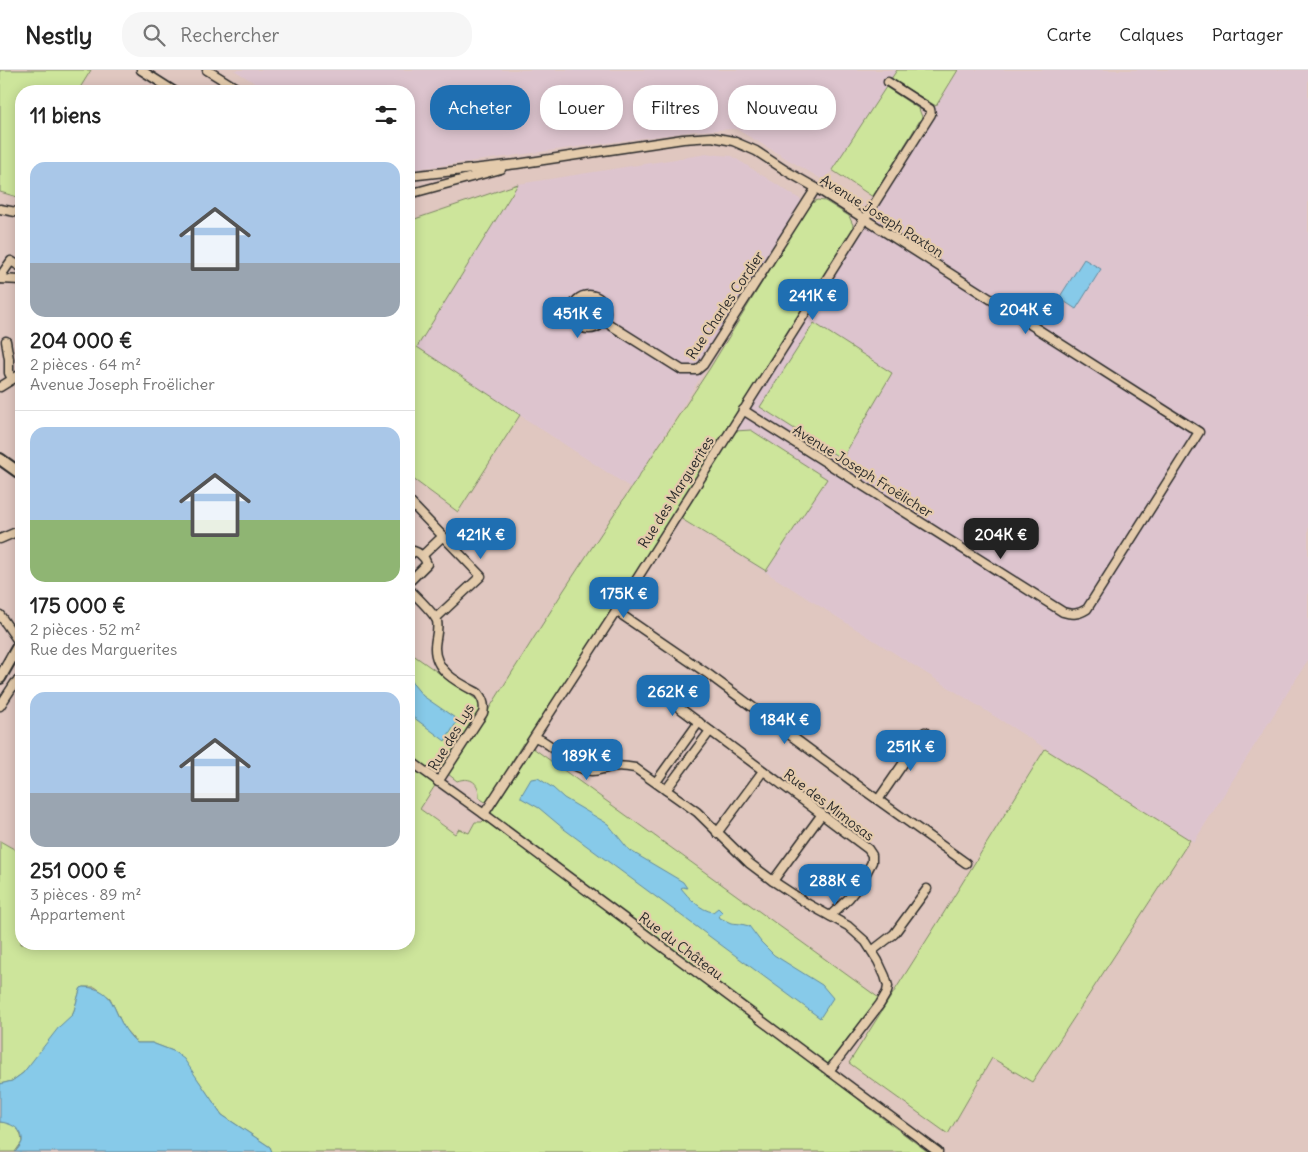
<!DOCTYPE html>
<html lang="fr">
<head>
<meta charset="utf-8">
<style>
	body { margin:0; font-family:Delius,sans-serif; background:#f6f6f6; color:#222; height:100vh; display:flex; flex-direction:column; font-size:19px; white-space:nowrap }
	* { box-sizing:border-box; margin:0 }
	p { font-size:16px; color:#767676 }
	.icon { flex:none; width:28px; height:28px; fill:none; stroke:currentColor; stroke-width:2; stroke-linecap:round; stroke-linejoin:round }
	.map { position:relative; flex:1; overflow:hidden }
	.side { position:absolute; left:15px; top:15px; width:400px; height:865px; display:flex; flex-direction:column; background:#fff; border-radius:20px; box-shadow:0 2px 12px #0003 }
	.side>* { flex:none }
	.top-card { position:absolute; left:430px; top:15px; width:475px; height:45px; display:flex; gap:10px }
	.price { position:absolute; translate:-50% -42px; padding:0 11px; border-radius:10px; background:#1f6fb2; color:#fff; font-size:16px; line-height:32px; filter:drop-shadow(0 1px 2px #0008) }
	.price::after { content:''; position:absolute; left:50%; top:30px; width:15px; height:11px; margin-left:-8px; background:inherit; clip-path:polygon(0 0,100% 0,50% 100%) }
	.price.on { background:#222; color:#fff }
	ul { padding:0; list-style:none }
	li { display:grid; align-content:center; gap:10px; height:265px; padding:0 15px }
	li+li { border-top:1px solid #e0e0e0 }
	li span { display:grid; place-items:center; height:155px; border-radius:15px; color:#555 }
	li>.icon { margin-inline-start:auto }
	span .icon { width:90px; height:90px; fill:#fffc; stroke-width:1 }
	li b { font-size:21px }
	h2 { display:flex; justify-content:space-between; align-items:center; height:60px; padding:0 15px; font-size:21px }
	.pill { padding:0 18px; border-radius:20px; background:#fff; box-shadow:0 2px 12px #0003; font-size:18px; line-height:45px }
	.pill.on { background:#1f6fb2; color:#fff }
	header { display:flex; align-items:center; gap:30px; box-sizing:border-box; height:70px; padding:0 25px; background:#fff; border-bottom:1px solid #e0e0e0 }
	header strong { font-size:24px }
	nav { display:flex; gap:28px; margin-inline-start:auto; font-size:18px }
	.search { width:350px; height:45px; background:#f6f6f6; display:flex; align-items:center; gap:12px; box-sizing:border-box; padding:0 18px; border-radius:20px; color:#767676; font-size:19px }
	.map>svg:first-child { display:block }
	.built { fill:#ddc4ce }
	.green { fill:#cde59b; stroke:#7c8863 }
	.water { fill:#87cae9; stroke:#628a9d }
	.lines { fill:none; stroke-linecap:round; stroke-linejoin:round }
	.minor-casing { stroke:#2b2b2b; stroke-width:11 }
	.major-casing { stroke:#2b2b2b; stroke-width:14 }
	.minor { stroke:#e4cbac; stroke-width:8 }
	.major { stroke:#e4cbac; stroke-width:10 }
	.labels { text-anchor:middle; dominant-baseline:central; stroke-width:4.5; stroke-linejoin:round; paint-order:stroke }
	.street-label { font-size:14px; fill:#2b2b2b; stroke:#e4cbac }
</style>
</head>
<body>
<header>
<strong>Nestly</strong>
<div class="search"><svg class="icon" aria-label="search" viewBox="0 0 24 24"><circle cx="10" cy="10" r="6"/><path d="M15 15l6 6"/></svg>Rechercher</div>
<nav><a>Carte</a><a>Calques</a><a>Partager</a></nav>
</header>
<div class="map">
<svg width="1308" height="1082" viewBox="0 0 1308 1082">
	<rect width="100%" height="100%" fill="#e0c7c0"/>
	<filter id="ink" filterUnits="userSpaceOnUse"><feTurbulence type="fractalNoise" baseFrequency=".02" numOctaves="2"/><feDisplacementMap in="SourceGraphic" scale="10" xChannelSelector="R" yChannelSelector="G"/><feConvolveMatrix kernelMatrix="1 2 1 2 8 2 1 2 1" color-interpolation-filters="sRGB"/></filter>
	<g filter="url(#ink)">
		<g class="built">
			<path d="M 234,0 L 897,0 L 825,111 L 736,59 L 695,61 L 409,100 L 409,21 L 267,21 Z"/>
			<path d="M 958,0 L 1308,0 L 1308,590 L 1194,772 L 680,448 L 861,162 Z"/>
			<path d="M 707,84 L 732,86 L 809,135 L 631,418 L 416,277 L 518,114 Z"/>
		</g>
		<g class="green">
			<path d="M 0,0 L 91,0 L 78,21 L 21,21 L 21,128 L 0,122 Z"/>
			<path d="M 897,0 L 958,0 L 936,36 L 891,9 Z"/>
			<path d="M 886,17 L 919,39 L 922,47 L 873,127 L 832,100 Z"/>
			<path d="M 518,114 L 417,277 L 520,345 L 458,442 L 409,406 L 409,151 Z"/>
			<path d="M 817,130 L 825,131 L 849,146 L 853,155 L 851,165 L 527,675 L 523,673 L 511,693 L 514,695 L 487,733 L 479,728 C 480,713 471,706 457,711 L 448,704 L 482,650 L 485,651 L 489,639 L 564,520 L 710,298 L 809,135 Z"/>
			<circle cx="589" cy="242" r="12"/>
			<path d="M 814,253 L 892,303 L 842,389 L 760,337 Z"/>
			<path d="M 751,360 L 827,409 L 766,501 L 680,448 L 735,361 Z"/>
			<path d="M 409,582 L 480,632 L 482,637 L 444,699 L 437,695 L 432,702 L 409,686 Z"/>
			<path d="M 533,678 L 879,928 L 821,1002 L 825,1002 L 873,1041 L 928,1082 L 272,1082 L 270,1077 L 222,1045 L 198,1010 L 173,981 L 152,973 L 137,973 L 124,958 L 110,928 L 95,917 L 84,917 L 81,918 L 80,920 L 73,944 L 23,1003 L 12,1011 L 0,1014 L 0,771 L 21,783 L 21,874 L 409,874 L 409,695 L 436,714 L 420,739 L 455,764 L 459,759 L 469,763 L 475,752 L 482,752 L 490,744 Z"/>
			<path d="M 1045,679 L 1190,770 L 1032,1012 L 992,988 L 948,1064 L 849,993 L 940,849 Z"/>
			<path d="M 0,1052 C 14,1053 21,1058 22,1072 L 15,1082 L 0,1082 Z"/>
		</g>
		<g class="water">
			<path d="M 1084,189 L 1101,199 L 1076,239 L 1059,228 Z"/>
			<path d="M 409,609 L 423,626 L 458,650 L 445,671 L 409,644 Z"/>
			<path d="M 538,708 L 553,718 L 564,728 L 608,754 L 629,780 L 683,812 L 687,818 L 683,817 L 681,818 C 689,828 700,840 713,842 L 718,838 L 723,843 L 719,845 L 720,848 L 731,853 L 741,854 L 749,856 L 761,872 L 774,885 L 822,915 L 833,928 L 820,948 L 564,759 L 539,738 L 521,728 L 521,726 L 531,709 Z"/>
			<path d="M 84,917 C 114,919 111,936 124,957 C 127,963 132,968 137,973 L 152,973 L 173,981 L 184,989 L 222,1045 L 270,1077 L 272,1082 L 15,1082 C 18,1079 21,1075 22,1072 C 24,1059 10,1053 0,1052 L 0,1014 L 12,1011 L 23,1003 L 59,957 L 73,944 L 80,920 L 81,918 Z"/>
		</g>
		<g class="lines">
			<g class="minor-casing">
				<g id="minor">
					<path d="M 141,0 L 174,21"/>
					<path d="M 207,0 L 241,21"/>
					<path d="M 409,106 L 517,94 L 683,69 L 712,67 L 733,71 L 756,81 L 788,102 L 816,118 L 1199,362 L 1087,539 C 1079,544 1073,545 1063,542 L 743,340"/>
					<path d="M 409,124 L 501,99"/>
					<path d="M 0,139 L 21,143"/>
					<path d="M 0,209 L 21,210"/>
					<path d="M 2,209 L 2,204 L 11,191 L 21,197"/>
					<circle cx="589" cy="242" r="17"/>
					<path d="M 604,251 L 682,300 L 697,300 L 703,295 L 816,118"/>
					<path d="M 6,271 L 9,289 L 9,303 L 12,309"/>
					<path d="M 0,317 L 21,304"/>
					<path d="M 409,431 L 481,506 L 436,548"/>
					<path d="M 0,469 L 14,463"/>
					<path d="M 409,486 L 414,481 C 421,483 425,488 427,494 L 409,512"/>
					<path d="M 422,486 L 443,466"/>
					<path d="M 409,519 C 416,526 434,543 437,551 C 439,560 435,569 435,578 C 435,602 459,613 478,623 C 483,629 485,636 483,643 L 438,712"/>
					<path d="M 616,541 L 708,604 L 864,720 L 966,793"/>
					<path d="M 0,545 L 20,574"/>
					<path d="M 661,624 L 868,779 L 872,785 L 872,792 L 861,813 L 849,828 L 830,846"/>
					<path d="M 0,636 L 15,613 L 21,608"/>
					<path d="M 535,667 C 540,669 545,672 549,675 C 563,686 573,699 592,701 C 598,701 602,699 607,698 C 616,695 625,696 635,698 L 697,742 L 749,793 L 773,811 L 808,834 L 848,856 L 866,872 L 878,891 L 885,906 L 888,916 L 887,922 L 880,934 L 829,1001"/>
					<path d="M 409,690 L 484,744 L 938,1082"/>
					<path d="M 656,712 L 699,652"/>
					<path d="M 666,720 L 710,661"/>
					<path d="M 878,730 L 925,662"/>
					<path d="M 484,744 L 628,523 L 931,44 L 930,39 L 888,12"/>
					<path d="M 717,763 L 763,701"/>
					<path d="M 773,811 L 822,744"/>
					<path d="M 872,881 L 894,864 L 927,819"/>
				</g>
			</g>
			<g class="major-casing">
				<g id="major">
					<path d="M 0,389 L 21,404"/>
					<path d="M 0,608 L 21,571"/>
				</g>
			</g>
			<use href="#minor" class="minor"/>
			<use href="#major" class="major"/>
		</g>
	</g>
	<g class="labels">
		<g class="street-label">
			<text transform="translate(882 146) rotate(32)">Avenue Joseph Paxton</text>
			<text transform="translate(725 235) rotate(-56)">Rue Charles Cordier</text>
			<text transform="translate(863 401) rotate(32)">Avenue Joseph Froëlicher</text>
			<text transform="translate(676 422) rotate(-58)">Rue des Marguerites</text>
			<text transform="translate(451 667) rotate(-59)">Rue des Lys</text>
			<text transform="translate(829 735) rotate(37)">Rue des Mimosas</text>
			<text transform="translate(681 876) rotate(37)">Rue du Château</text>
		</g>
	</g>
</svg>
<b class="price" style="left:813px;top:251px">241K €</b>
<b class="price" style="left:1026px;top:265px">204K €</b>
<b class="price" style="left:578px;top:269px">451K €</b>
<b class="price" style="left:481px;top:490px">421K €</b>
<b class="price on" style="left:1001px;top:490px">204K €</b>
<b class="price" style="left:624px;top:549px">175K €</b>
<b class="price" style="left:673px;top:647px">262K €</b>
<b class="price" style="left:785px;top:675px">184K €</b>
<b class="price" style="left:911px;top:702px">251K €</b>
<b class="price" style="left:587px;top:711px">189K €</b>
<b class="price" style="left:835px;top:836px">288K €</b>
<div class="top-card">
<a class="pill on">Acheter</a>
<a class="pill">Louer</a>
<a class="pill">Filtres</a>
<a class="pill">Nouveau</a>
</div>
<section class="side">
<h2>11 biens<svg class="icon" aria-label="filters" viewBox="0 0 24 24"><path d="M4 7h16M4 17h16"/><circle cx="9" cy="7" r="2"/><circle cx="15" cy="17" r="2"/></svg></h2>
<ul>
<li><span style="background:linear-gradient(#a9c7e8 65%,#9aa5b1 0)"><svg class="icon" aria-label="home" viewBox="0 0 24 24"><path d="M3 11l9-7 9 7M6 9v11h12V9"/></svg></span><div><b>204 000 €</b><p>2 pièces · 64 m²</p><p>Avenue Joseph Froëlicher</p></div></li>
<li><span style="background:linear-gradient(#a9c7e8 60%,#8fb573 0)"><svg class="icon" aria-label="home" viewBox="0 0 24 24"><path d="M3 11l9-7 9 7M6 9v11h12V9"/></svg></span><div><b>175 000 €</b><p>2 pièces · 52 m²</p><p>Rue des Marguerites</p></div></li>
<li><span style="background:linear-gradient(#a9c7e8 65%,#9aa5b1 0)"><svg class="icon" aria-label="home" viewBox="0 0 24 24"><path d="M3 11l9-7 9 7M6 9v11h12V9"/></svg></span><div><b>251 000 €</b><p>3 pièces · 89 m²</p><p>Appartement</p></div></li>
</ul>
</section>
</div>
</body>
</html>
